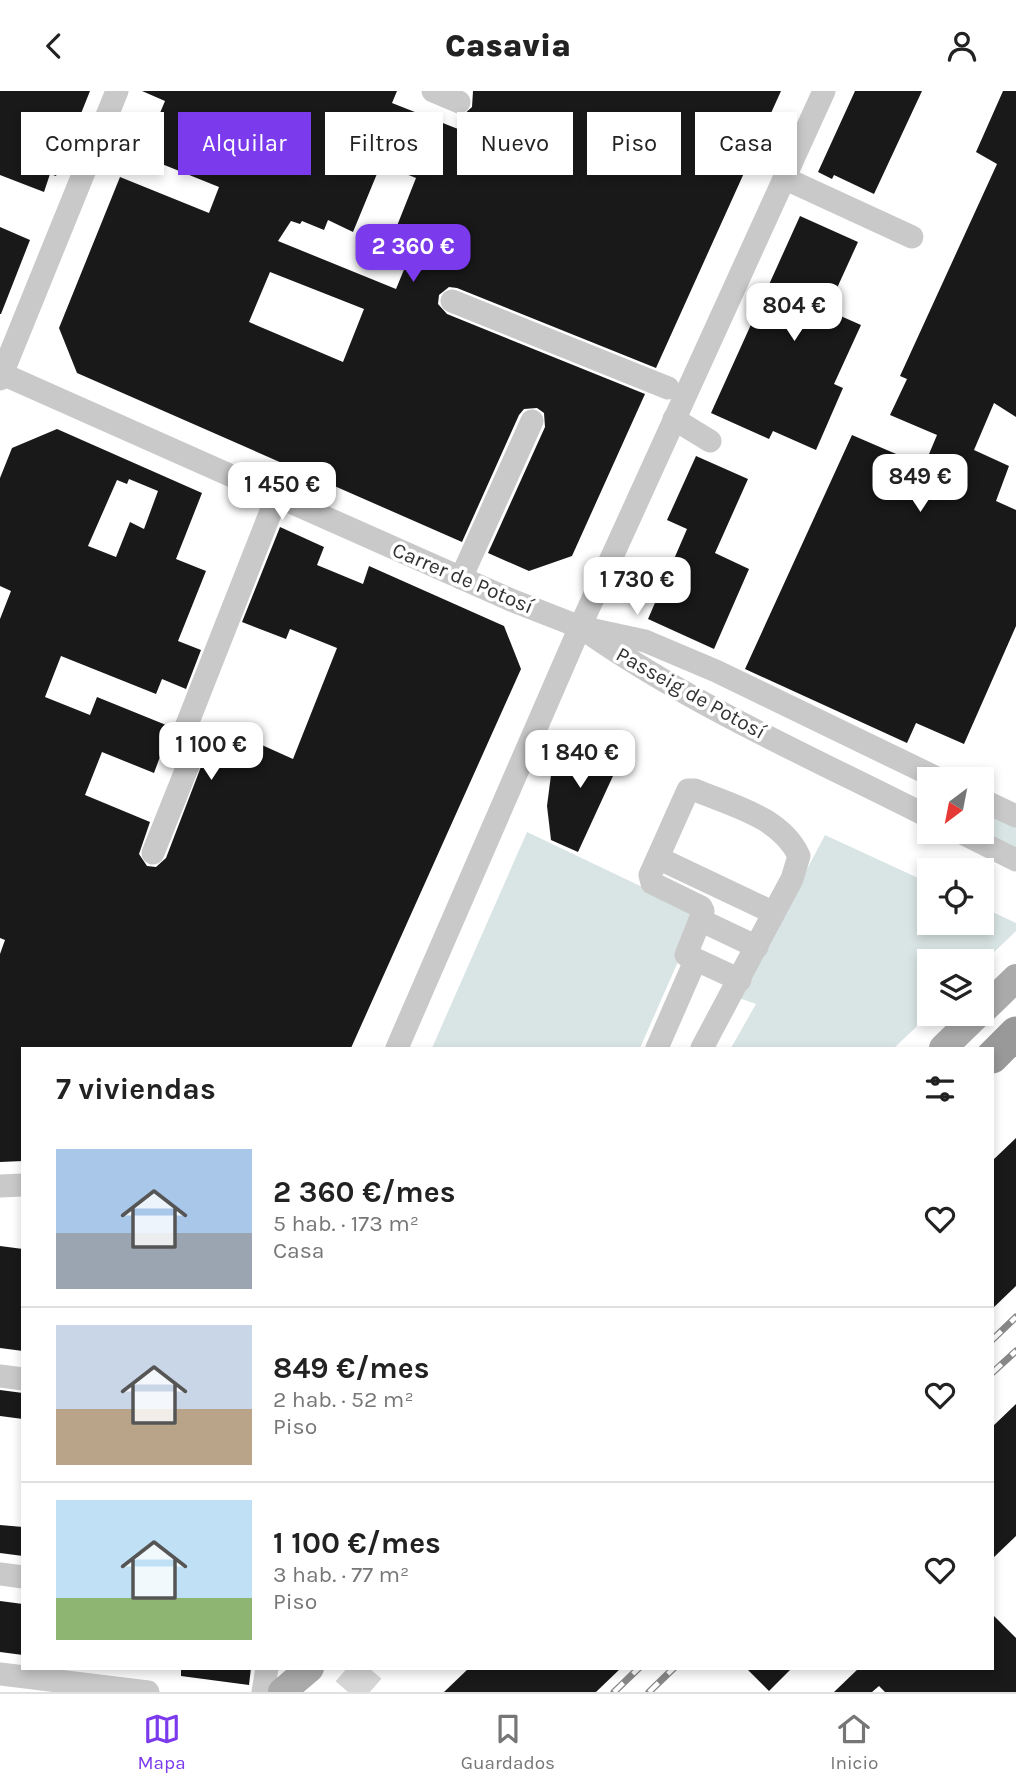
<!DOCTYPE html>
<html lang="es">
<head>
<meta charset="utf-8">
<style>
	body { margin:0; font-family:Karla,sans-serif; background:#f6f6f6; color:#222; height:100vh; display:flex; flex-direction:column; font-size:26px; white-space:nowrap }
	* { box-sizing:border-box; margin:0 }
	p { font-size:23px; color:#767676 }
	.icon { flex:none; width:38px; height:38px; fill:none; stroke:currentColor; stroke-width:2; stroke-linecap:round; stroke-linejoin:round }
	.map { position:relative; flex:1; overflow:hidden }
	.side { position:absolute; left:21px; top:956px; width:973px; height:623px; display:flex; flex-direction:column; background:#fff; border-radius:0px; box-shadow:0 4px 10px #0003 }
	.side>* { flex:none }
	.top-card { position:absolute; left:21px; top:21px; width:975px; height:63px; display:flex; gap:14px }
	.needle { width:46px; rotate:212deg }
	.controls { position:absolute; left:917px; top:676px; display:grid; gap:14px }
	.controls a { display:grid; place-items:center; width:77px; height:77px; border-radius:0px; background:#fff; box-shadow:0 4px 10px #0003; font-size:35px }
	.price { position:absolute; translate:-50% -60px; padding:0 16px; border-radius:14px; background:#fff; color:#222; font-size:23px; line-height:46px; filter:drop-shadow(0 2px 4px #0008) }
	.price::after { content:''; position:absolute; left:50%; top:42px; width:21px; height:16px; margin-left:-10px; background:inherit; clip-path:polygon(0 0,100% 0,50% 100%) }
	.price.selected { background:#7c3aed; color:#fff }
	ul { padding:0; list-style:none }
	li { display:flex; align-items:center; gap:21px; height:175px; padding:0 35px }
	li+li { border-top:2px solid #e0e0e0 }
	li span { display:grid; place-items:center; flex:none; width:196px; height:140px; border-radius:0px; color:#555 }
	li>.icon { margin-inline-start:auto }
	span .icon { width:84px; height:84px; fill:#fffc; stroke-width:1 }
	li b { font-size:30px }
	h2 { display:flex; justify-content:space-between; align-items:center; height:84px; padding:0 35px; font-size:30px }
	.chip { padding:0 24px; border-radius:0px; background:#fff; box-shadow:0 4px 10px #0003; font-size:24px; line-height:63px }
	.chip.selected { background:#7c3aed; color:#fff }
	header { display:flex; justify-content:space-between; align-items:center; height:91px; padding:0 35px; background:#fff; font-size:32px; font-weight:800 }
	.tab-bar { display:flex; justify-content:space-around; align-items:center; height:98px; border-top:2px solid #e0e0e0; background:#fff; font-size:19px; color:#767676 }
	.tab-bar a { display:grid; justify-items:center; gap:4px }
	.tab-bar .selected { color:#7c3aed }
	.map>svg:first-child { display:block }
	.green { fill:#d9e5e4 }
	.building { fill:#191919; fill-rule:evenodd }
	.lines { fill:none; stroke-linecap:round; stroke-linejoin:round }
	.highway-tunnel { stroke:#d6d6d6; stroke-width:33; stroke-dasharray:33 17; stroke-linecap:butt }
	.minor { stroke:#c9c9c9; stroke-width:23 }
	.major { stroke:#aaa; stroke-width:28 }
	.highway { stroke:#999; stroke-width:33 }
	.rail-casing { stroke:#878787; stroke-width:7 }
	.rail { stroke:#fff; stroke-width:4.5; stroke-dasharray:13; stroke-linecap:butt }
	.labels { text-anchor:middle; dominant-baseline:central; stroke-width:7; stroke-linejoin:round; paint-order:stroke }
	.street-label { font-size:21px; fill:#323232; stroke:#fff }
</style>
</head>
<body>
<header><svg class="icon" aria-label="back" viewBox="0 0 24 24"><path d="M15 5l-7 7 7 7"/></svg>Casavia<svg class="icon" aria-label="person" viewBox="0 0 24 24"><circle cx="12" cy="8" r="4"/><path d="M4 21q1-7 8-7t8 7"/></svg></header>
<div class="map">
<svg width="1016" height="1601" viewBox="0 0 1016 1601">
	<rect width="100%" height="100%" fill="#fff"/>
	<g class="green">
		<path d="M 982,719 L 1016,736 L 1016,760 L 982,740 Z"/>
		<path d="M 527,741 L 699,823 L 640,957 L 432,957 Z"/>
		<path d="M 825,744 L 929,792 L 929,831 L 982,831 L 982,816 L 1016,832 L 1016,840 L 982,873 L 982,870 L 929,870 L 931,922 L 894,957 L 731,957 L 756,913 L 739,907 Z"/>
	</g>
	<g class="building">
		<path d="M 0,0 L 90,0 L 56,85 L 50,83 L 44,101 L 0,84 Z"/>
		<path d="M 142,0 L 397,0 L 392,12 L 458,38 L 463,24 L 472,16 L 473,0 L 781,0 L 656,277 L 457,197 L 449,196 L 439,204 L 438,213 L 447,223 L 645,303 L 572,465 L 529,480 L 488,462 L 545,336 L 544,322 L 537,317 L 524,318 L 519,324 L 462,451 L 77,282 L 59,237 L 120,86 L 209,122 L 219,96 L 142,65 L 165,10 ZM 381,73 L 416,87 L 387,160 L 408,169 L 396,198 L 278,150 L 291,130 L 300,133 L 302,130 L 324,139 L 328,129 L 353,141 ZM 270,181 L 364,218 L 343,271 L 249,231 Z"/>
		<path d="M 855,0 L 922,0 L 874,103 L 834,84 L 832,88 L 818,81 Z"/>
		<path d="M 1003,0 L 1016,0 L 1016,326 L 994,312 L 974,359 L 1009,375 L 996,410 L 1016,419 L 1016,535 L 964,653 L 916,632 L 907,652 L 745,578 L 852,344 L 924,375 L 937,344 L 890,324 L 907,288 L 900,285 L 997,73 L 976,61 Z"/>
		<path d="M 800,125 L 858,151 L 827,219 L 861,234 L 834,293 L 843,297 L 816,359 L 773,340 L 769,348 L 711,322 Z"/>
		<path d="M 0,136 L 30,149 L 1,223 L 0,223 Z"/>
		<path d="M 57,338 L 202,402 L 176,468 L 206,480 L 178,550 L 201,559 L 186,598 L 162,588 L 156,603 L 61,565 L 45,606 L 90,624 L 97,606 L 171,636 L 154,682 L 102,661 L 85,704 L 150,731 L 139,763 L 147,775 L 156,776 L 166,767 L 217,634 L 293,668 L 337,557 L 290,538 L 286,548 L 242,531 L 280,436 L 324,456 L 317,474 L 363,493 L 369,475 L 504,535 L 521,578 L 351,957 L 23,957 L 23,1070 L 0,1071 L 0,863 L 5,849 L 0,847 L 0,528 L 11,500 L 0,495 L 0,387 L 12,357 ZM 129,388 L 158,400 L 144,438 L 130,431 L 116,466 L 88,455 L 117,389 L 127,393 Z"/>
		<path d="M 696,365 L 748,388 L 715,462 L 749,478 L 714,558 L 648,528 L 687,438 L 667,429 Z"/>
		<path d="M 591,646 L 624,661 L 578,761 L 551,749 L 547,715 L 551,684 L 562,664 L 571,656 Z"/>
		<path d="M 1016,1047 L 1016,1195 L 992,1218 L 992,1070 Z"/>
		<path d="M 0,1155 L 23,1158 L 23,1260 L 0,1257 Z"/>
		<path d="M 0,1299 L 23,1302 L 23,1328 L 0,1325 Z"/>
		<path d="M 1016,1313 L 1016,1445 L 992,1468 L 992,1336 Z"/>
		<path d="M 0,1434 L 23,1436 L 23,1465 L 0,1462 Z"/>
		<path d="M 0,1510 L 23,1513 L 23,1564 L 0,1561 Z"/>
		<path d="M 992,1523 L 1016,1547 L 1016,1601 L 885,1601 L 879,1595 L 872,1601 L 834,1601 L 859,1577 L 992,1577 Z"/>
		<path d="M 181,1577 L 251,1577 L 249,1594 L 181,1585 Z"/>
		<path d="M 469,1577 L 621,1577 L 596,1601 L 444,1601 Z"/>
		<path d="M 746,1577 L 792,1577 L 769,1600 Z"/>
	</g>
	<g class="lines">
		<path class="highway-tunnel" d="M 348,1601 L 369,1577"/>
		<g class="minor">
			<path d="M 433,0 L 459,11"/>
			<path d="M 784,87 L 912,146"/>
			<path d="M 452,210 L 668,297"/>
			<path d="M 0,282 L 511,509 L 580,536 L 645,550 L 716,580 L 939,688"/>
			<path d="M 0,288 L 117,0"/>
			<path d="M 674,328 L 710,350"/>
			<path d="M 461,487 L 532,330"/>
			<path d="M 589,542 C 694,615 815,668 929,726"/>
			<path d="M 982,709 L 1016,725"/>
			<path d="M 958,740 L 1016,769"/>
			<path d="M 153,762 L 199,647 L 184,641 L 277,405"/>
			<path d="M 658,767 L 774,822"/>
			<path d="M 700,829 L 703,820 L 701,816 L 652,792 L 650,784 L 688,699 L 695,699 C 733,715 781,726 799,765 L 792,788 L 702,957"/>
			<path d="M 740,889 L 686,864 L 700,829 L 757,856"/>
			<path d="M 397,957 L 580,536 L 824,0"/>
			<path d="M 657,957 L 695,870"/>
			<path d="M 0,1095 L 23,1094"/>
			<path d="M 0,1285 L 23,1288"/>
			<path d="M 0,1483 L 23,1486"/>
			<path d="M 0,1583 L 148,1601"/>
			<path d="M 263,1601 L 267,1577"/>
		</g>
		<g class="major">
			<path d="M 982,920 L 1016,887"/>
			<path d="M 943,957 L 979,922"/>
			<path d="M 282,1601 L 310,1577"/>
		</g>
		<path class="highway" d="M 992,966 L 1016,942"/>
		<g class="rail-casing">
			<g id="rail">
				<path d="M 992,1249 L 1016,1226"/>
				<path d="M 992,1282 L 1016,1260"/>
				<path d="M 614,1601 L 639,1577"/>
				<path d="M 649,1601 L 674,1577"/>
			</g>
		</g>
		<use href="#rail" class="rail"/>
	</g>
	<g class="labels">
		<g class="street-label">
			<text transform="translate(463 487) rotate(23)">Carrer de Potosí</text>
			<text transform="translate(691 602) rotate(29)">Passeig de Potosí</text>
		</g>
	</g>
</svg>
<div class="controls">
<a><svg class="needle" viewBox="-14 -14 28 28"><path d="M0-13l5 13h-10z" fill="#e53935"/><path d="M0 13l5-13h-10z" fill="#767676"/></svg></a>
<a><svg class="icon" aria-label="locate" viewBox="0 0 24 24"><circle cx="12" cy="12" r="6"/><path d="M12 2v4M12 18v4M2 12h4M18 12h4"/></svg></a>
<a><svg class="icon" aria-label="layers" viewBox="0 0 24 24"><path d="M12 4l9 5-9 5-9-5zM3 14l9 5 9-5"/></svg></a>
</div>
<b class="price selected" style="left:413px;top:193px">2 360 €</b>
<b class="price" style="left:794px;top:252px">804 €</b>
<b class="price" style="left:920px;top:423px">849 €</b>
<b class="price" style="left:282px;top:431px">1 450 €</b>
<b class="price" style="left:637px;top:526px">1 730 €</b>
<b class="price" style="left:211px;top:691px">1 100 €</b>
<b class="price" style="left:580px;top:699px">1 840 €</b>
<div class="top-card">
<a class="chip">Comprar</a>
<a class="chip selected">Alquilar</a>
<a class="chip">Filtros</a>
<a class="chip">Nuevo</a>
<a class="chip">Piso</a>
<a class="chip">Casa</a>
</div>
<section class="side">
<h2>7 viviendas<svg class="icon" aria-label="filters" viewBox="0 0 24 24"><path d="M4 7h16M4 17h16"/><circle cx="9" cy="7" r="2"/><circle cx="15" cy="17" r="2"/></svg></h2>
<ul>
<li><span style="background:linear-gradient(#a9c7e8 60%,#9aa5b1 0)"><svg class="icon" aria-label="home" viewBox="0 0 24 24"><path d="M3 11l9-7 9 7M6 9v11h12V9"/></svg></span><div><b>2 360 €/mes</b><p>5 hab. · 173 m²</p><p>Casa</p></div><svg class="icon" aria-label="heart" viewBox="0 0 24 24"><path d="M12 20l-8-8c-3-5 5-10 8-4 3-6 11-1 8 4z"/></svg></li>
<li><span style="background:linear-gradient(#c9d6e8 60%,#b9a48a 0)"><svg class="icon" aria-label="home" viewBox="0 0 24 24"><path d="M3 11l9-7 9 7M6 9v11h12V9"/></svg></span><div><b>849 €/mes</b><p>2 hab. · 52 m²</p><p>Piso</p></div><svg class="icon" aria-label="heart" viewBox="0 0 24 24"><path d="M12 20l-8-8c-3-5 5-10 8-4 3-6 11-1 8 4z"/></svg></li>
<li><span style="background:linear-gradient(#bfe0f5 70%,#8fb573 0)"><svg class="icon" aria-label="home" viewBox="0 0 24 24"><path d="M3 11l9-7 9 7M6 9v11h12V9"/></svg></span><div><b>1 100 €/mes</b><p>3 hab. · 77 m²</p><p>Piso</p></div><svg class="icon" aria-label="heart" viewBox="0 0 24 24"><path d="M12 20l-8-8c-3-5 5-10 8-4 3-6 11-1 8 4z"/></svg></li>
</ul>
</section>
</div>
<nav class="tab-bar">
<a class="selected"><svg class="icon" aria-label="map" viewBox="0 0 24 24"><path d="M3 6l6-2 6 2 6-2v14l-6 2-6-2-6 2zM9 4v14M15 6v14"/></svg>Mapa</a>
<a><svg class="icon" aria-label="saved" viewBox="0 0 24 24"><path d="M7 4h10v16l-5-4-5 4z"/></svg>Guardados</a>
<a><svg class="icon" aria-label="home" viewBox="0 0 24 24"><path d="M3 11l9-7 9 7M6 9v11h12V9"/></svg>Inicio</a>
</nav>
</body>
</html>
